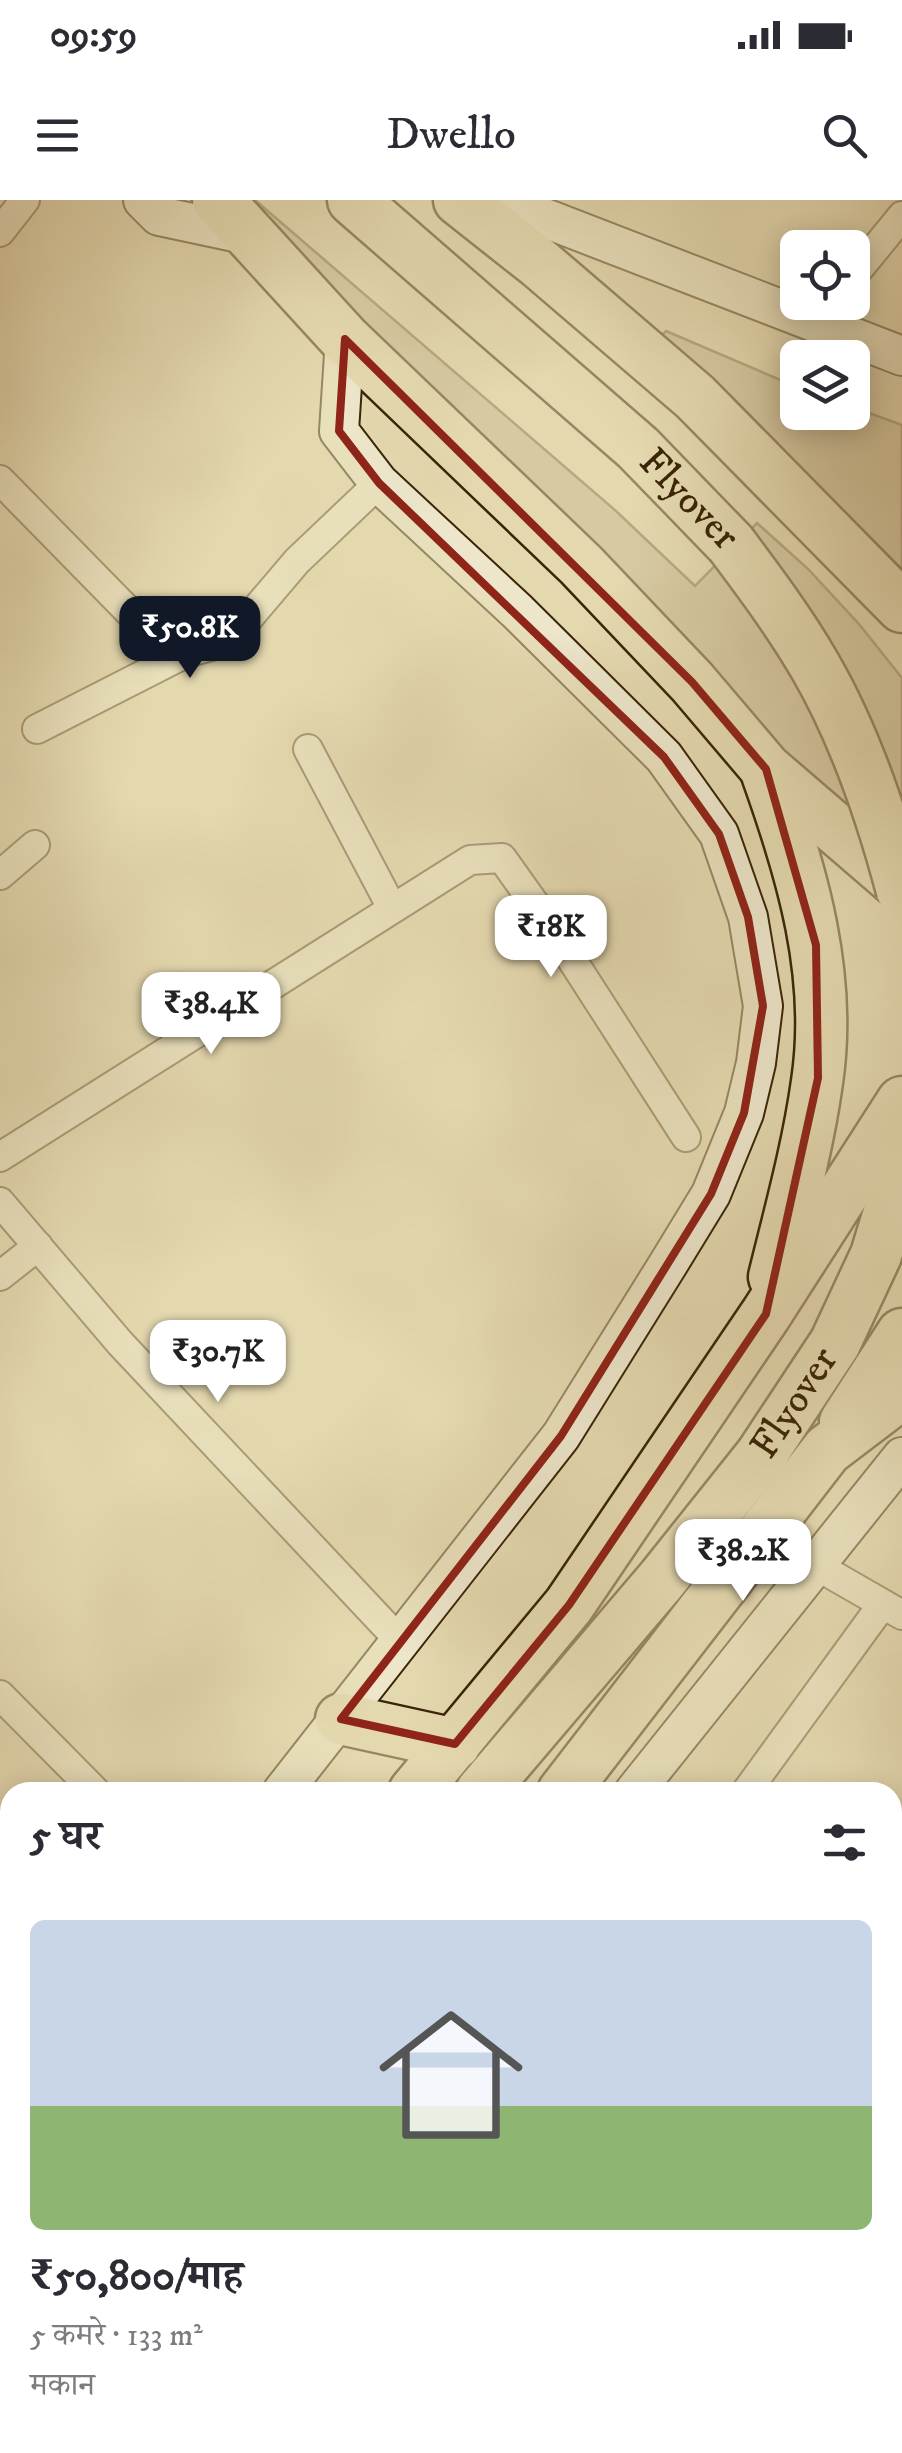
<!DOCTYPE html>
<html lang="hi">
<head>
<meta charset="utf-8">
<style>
	body { margin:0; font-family:"IM FELL DW Pica","Noto Serif Devanagari",serif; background:#f7f7f7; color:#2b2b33; height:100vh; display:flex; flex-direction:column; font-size:38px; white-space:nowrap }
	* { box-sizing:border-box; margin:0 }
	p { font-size:32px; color:#7c7c81 }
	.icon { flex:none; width:55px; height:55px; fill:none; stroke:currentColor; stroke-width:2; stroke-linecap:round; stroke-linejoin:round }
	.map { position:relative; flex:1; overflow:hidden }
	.sheet { position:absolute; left:0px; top:1582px; width:902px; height:672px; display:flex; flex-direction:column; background:#fff; border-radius:30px 30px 0 0; box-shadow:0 5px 25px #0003 }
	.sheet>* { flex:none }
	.tools { position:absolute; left:780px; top:30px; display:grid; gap:20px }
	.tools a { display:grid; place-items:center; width:90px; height:90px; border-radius:15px; background:#fff; box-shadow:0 5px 25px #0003; font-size:50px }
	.price { position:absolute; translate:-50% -85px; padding:0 22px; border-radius:20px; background:#fff; color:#222; font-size:32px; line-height:65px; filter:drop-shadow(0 2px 5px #0008) }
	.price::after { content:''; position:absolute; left:50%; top:60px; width:30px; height:22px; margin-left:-15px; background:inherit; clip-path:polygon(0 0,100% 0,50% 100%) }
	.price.on { background:#111827; color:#fff }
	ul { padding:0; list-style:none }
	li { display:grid; align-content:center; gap:20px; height:530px; padding:0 30px }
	li span { display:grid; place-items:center; height:310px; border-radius:15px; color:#555 }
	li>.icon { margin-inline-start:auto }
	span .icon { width:180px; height:180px; fill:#fffc; stroke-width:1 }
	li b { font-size:42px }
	h2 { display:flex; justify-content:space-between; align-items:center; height:120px; padding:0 30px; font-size:42px }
	.status { display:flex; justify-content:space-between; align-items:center; height:70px; padding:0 50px; background:#fff; direction:ltr }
	.status svg { height:28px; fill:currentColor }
	header { display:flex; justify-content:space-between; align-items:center; height:130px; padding:0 30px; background:#fff; font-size:45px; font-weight:600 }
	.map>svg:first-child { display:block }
	.green { fill:#c7b992; stroke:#806e4c; stroke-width:2.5 }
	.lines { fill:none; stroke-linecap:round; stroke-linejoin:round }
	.street-casing { stroke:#645130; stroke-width:32 }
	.secondary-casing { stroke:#3a2406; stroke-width:42 }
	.highway-casing { stroke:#3a2406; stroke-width:55 }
	.street { stroke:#ede6cb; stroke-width:28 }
	.secondary { stroke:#ede6cb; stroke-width:38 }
	.highway { stroke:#e4d8af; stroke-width:50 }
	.highway-bridge-casing { stroke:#3a2406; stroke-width:55; stroke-linecap:butt }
	.highway-bridge { stroke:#e4d8af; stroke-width:50 }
	.marked { fill:none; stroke:#8f2418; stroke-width:8; stroke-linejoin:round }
	.labels { text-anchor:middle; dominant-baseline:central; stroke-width:9; stroke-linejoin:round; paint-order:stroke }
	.street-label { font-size:40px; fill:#3a2406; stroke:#ede6cb }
</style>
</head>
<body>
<div class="status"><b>09:59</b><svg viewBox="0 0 49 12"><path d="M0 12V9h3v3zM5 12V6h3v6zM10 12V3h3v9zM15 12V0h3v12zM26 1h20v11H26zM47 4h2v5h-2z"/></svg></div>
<header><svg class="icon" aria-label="menu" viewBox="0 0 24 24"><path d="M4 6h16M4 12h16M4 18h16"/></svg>Dwello<svg class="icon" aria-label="search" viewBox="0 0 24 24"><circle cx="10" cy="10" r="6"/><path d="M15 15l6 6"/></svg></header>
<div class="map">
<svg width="902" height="2253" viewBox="0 0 902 2253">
	<rect width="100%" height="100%" fill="#e4d8af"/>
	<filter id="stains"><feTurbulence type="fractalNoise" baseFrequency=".002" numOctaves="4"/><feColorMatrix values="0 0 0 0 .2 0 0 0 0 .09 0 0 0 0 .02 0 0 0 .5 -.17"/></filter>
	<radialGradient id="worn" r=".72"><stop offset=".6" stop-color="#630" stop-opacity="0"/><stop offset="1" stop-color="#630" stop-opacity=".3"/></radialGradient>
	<g class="green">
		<path d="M 222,0 L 255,0 L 616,311 L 695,386 L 757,323 L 808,369 L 859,424 L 902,478 L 902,673 Z"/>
		<path d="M 666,131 L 797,187 L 798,212 L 852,212 L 853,207 L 902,225 L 902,373 L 653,144 Z"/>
	</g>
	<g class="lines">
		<g class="street-casing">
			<g id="street">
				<path d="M 0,32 L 25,0"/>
				<path d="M 852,77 L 902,16"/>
				<path d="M 0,280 L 148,431 L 186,453 L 229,441 L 297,361 L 379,283"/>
				<path d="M 37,529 L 186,453"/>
				<path d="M 308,549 L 392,708"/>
				<path d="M 0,675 L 35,645"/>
				<path d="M 0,957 L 470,660 L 502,658 L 549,724 L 686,937"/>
				<path d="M 0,1002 L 120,1143 L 400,1441"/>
				<path d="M 0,1076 L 38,1046"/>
				<path d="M 817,1366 L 902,1415"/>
				<path d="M 0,1495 L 96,1592"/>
				<path d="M 746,1592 L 882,1405"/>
				<path d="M 0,1715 L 10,1721"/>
				<path d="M 892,1954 L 902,1950"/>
				<path d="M 892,2129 L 902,2146"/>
				<path d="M 168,2245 L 173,2253"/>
				<path d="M 448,2245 L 452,2253"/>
			</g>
		</g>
		<g class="secondary-casing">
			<g id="secondary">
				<path d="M 143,0 L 159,16 L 253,36"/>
				<path d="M 498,0 L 902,156"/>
				<path d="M 282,1592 L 561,1236 L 667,1066 L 711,994 L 744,913 L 756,863 L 763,806 L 748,717 L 719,634 L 664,557 L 517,411 L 379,283 L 339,231 L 345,139"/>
				<path d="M 634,1592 L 902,1257"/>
				<path d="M 0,1944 L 10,1931"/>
			</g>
		</g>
		<g class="highway-casing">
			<g id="highway">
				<path d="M 218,0 L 345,139 L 581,365 L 692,482 L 766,569 L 902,686"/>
				<path id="s1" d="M 353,0 L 638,248 L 731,344"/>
				<path d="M 459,0 L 540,64 L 695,197 L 902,407"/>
				<path d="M 767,574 C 802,672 833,776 817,882 C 808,947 790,1012 774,1077"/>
				<path d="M 845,1222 L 902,1134"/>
				<path d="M 341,1519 L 455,1544"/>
				<path d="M 414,1592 L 569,1405 L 766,1114 L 902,902"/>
				<path id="s2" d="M 481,1592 L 663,1378 L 761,1255 L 835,1143 L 876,1055 L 902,969"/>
				<path d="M 563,1592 L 827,1250 L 902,1193"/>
				<path d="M 0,2094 L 10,2082"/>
				<path d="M 0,2176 L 10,2164"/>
				<path d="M 10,2253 L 17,2245"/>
			</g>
		</g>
		<use href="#street" class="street"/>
		<use href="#secondary" class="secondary"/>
		<use href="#highway" class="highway"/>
		<g class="highway-bridge-casing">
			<path id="highway-bridge" d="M 731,344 C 761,384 790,423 815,466 C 855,535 882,615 902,691"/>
		</g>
		<use href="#highway-bridge" class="highway-bridge"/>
	</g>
	<path d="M0 0H902V2253H0ZM 345,139 L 692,482 L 766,569 L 816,745 L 818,878 L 766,1114 L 569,1405 L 455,1544 L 341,1519 L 561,1236 L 711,994 L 744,913 L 763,806 L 748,717 L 719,634 L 664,557 L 379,283 L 339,231 Z" fill="#e4d8af" fill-opacity=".55" fill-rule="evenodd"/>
	<path class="marked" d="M 345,139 L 692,482 L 766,569 L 816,745 L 818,878 L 766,1114 L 569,1405 L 455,1544 L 341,1519 L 561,1236 L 711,994 L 744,913 L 763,806 L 748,717 L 719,634 L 664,557 L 379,283 L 339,231 Z"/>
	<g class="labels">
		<g class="street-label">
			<text stroke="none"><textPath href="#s1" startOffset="450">Flyover</textPath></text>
			<text stroke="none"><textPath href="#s2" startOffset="500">Flyover</textPath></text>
		</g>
	</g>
	<rect width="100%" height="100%" filter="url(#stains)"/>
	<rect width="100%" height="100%" fill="url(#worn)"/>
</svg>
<div class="tools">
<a><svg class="icon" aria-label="locate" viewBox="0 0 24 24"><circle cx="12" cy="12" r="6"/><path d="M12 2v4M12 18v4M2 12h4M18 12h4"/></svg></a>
<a><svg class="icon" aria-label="layers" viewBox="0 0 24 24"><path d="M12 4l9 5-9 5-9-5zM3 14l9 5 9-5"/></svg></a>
</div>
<b class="price on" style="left:190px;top:481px">₹50.8K</b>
<b class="price" style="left:551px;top:780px">₹18K</b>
<b class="price" style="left:211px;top:857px">₹38.4K</b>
<b class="price" style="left:218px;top:1205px">₹30.7K</b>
<b class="price" style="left:743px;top:1404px">₹38.2K</b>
<section class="sheet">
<h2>5 घर<svg class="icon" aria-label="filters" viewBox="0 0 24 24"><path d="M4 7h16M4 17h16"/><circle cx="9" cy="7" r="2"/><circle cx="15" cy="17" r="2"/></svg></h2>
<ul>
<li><span style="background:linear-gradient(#c9d6e8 60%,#8fb573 0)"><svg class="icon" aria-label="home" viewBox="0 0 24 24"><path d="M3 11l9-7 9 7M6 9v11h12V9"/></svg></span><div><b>₹50,800/माह</b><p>5 कमरे · 133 m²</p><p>मकान</p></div></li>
</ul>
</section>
</div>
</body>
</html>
